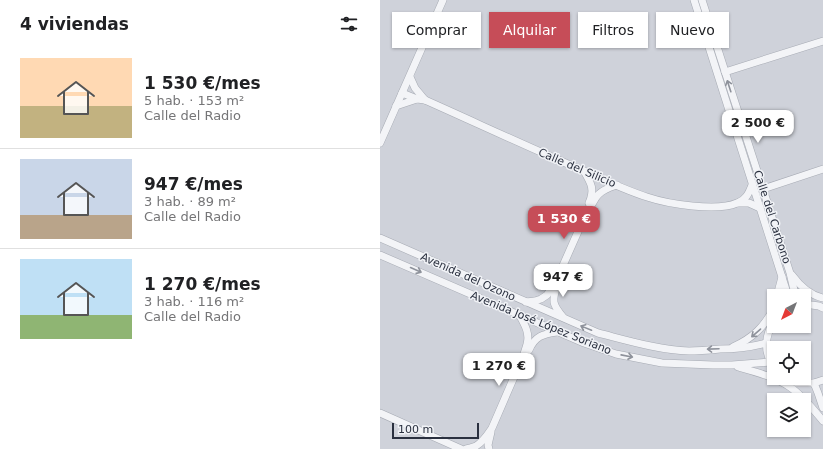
<!DOCTYPE html>
<html lang="es">
<head>
<meta charset="utf-8">
<style>
	body { margin:0; font-family:"DejaVu Sans",sans-serif; background:#f6f6f6; color:#202124; height:100vh; display:flex; flex-direction:column; font-size:15px; white-space:nowrap }
	* { box-sizing:border-box; margin:0 }
	p { font-size:13px; color:#757577 }
	.icon { flex:none; width:22px; height:22px; fill:none; stroke:currentColor; stroke-width:2; stroke-linecap:round; stroke-linejoin:round }
	.map { position:relative; flex:1; overflow:hidden }
	.sheet { display:flex; flex-direction:column; background:#fff; width:380px }
	.sheet>* { flex:none }
	.hud { position:absolute; left:12px; top:12px; width:371px; height:36px; display:flex; gap:8px }
	.needle { width:26px; rotate:222deg }
	.buttons { position:absolute; left:387px; top:289px; display:grid; gap:8px }
	.buttons a { display:grid; place-items:center; width:44px; height:44px; border-radius:0px; background:#fff; box-shadow:0 1px 3px #0004; font-size:20px }
	.scale { position:absolute; left:12px; bottom:10px; width:87px; box-sizing:border-box; padding-left:4px; border:2px solid #2a303f; border-top:0; font-size:11px; line-height:14px; white-space:nowrap; color:#2a303f; -webkit-text-stroke:3px #f0f2f6; paint-order:stroke }
	.price { position:absolute; translate:-50% -34px; padding:0 9px; border-radius:8px; background:#fff; color:#222; font-size:13px; line-height:26px; filter:drop-shadow(0 1px 2px #0008) }
	.price::after { content:''; position:absolute; left:50%; top:24px; width:12px; height:9px; margin-left:-6px; background:inherit; clip-path:polygon(0 0,100% 0,50% 100%) }
	.price.active { background:#c64d58; color:#fff }
	ul { padding:0; list-style:none }
	li { display:flex; align-items:center; gap:12px; height:100px; padding:0 20px }
	li+li { border-top:1px solid #e0e0e0 }
	li span { display:grid; place-items:center; flex:none; width:112px; height:80px; border-radius:0px; color:#555 }
	li>.icon { margin-inline-start:auto }
	span .icon { width:48px; height:48px; fill:#fffc; stroke-width:1 }
	li b { font-size:17px }
	h2 { display:flex; justify-content:space-between; align-items:center; height:48px; padding:0 20px; font-size:17px }
	.pill { padding:0 14px; border-radius:0px; background:#fff; box-shadow:0 1px 3px #0004; font-size:14px; line-height:36px }
	.pill.active { background:#c64d58; color:#fff }
	main { display:flex; flex:1; min-height:0 }
	.map>svg:first-child { display:block }
	.built { fill:#cfd2da; fill-rule:evenodd }
	.lines { fill:none; stroke-linecap:round; stroke-linejoin:round }
	.minor-casing { stroke:#a6aab3; stroke-width:8 }
	.minor { stroke:#f3f4f7; stroke-width:7 }
	.oneway { stroke:#8e929b }
	.labels { text-anchor:middle; dominant-baseline:central; stroke-width:3; stroke-linejoin:round; paint-order:stroke }
	.street-label { font-size:11px; fill:#2a303f; stroke:#f0f2f6 }
</style>
</head>
<body>
<main>
<section class="sheet">
<h2>4 viviendas<svg class="icon" aria-label="filters" viewBox="0 0 24 24"><path d="M4 7h16M4 17h16"/><circle cx="9" cy="7" r="2"/><circle cx="15" cy="17" r="2"/></svg></h2>
<ul>
<li><span style="background:linear-gradient(#ffd9b3 60%,#c2b280 0)"><svg class="icon" aria-label="home" viewBox="0 0 24 24"><path d="M3 11l9-7 9 7M6 9v11h12V9"/></svg></span><div><b>1 530 €/mes</b><p>5 hab. · 153 m²</p><p>Calle del Radio</p></div></li>
<li><span style="background:linear-gradient(#c9d6e8 70%,#b9a48a 0)"><svg class="icon" aria-label="home" viewBox="0 0 24 24"><path d="M3 11l9-7 9 7M6 9v11h12V9"/></svg></span><div><b>947 €/mes</b><p>3 hab. · 89 m²</p><p>Calle del Radio</p></div></li>
<li><span style="background:linear-gradient(#bfe0f5 70%,#8fb573 0)"><svg class="icon" aria-label="home" viewBox="0 0 24 24"><path d="M3 11l9-7 9 7M6 9v11h12V9"/></svg></span><div><b>1 270 €/mes</b><p>3 hab. · 116 m²</p><p>Calle del Radio</p></div></li>
</ul>
</section>
<div class="map">
<svg width="443" height="449" viewBox="0 0 443 449">
	<rect width="100%" height="100%" fill="#e1e3e9"/>
	<path class="built" d="M 0,0 L 443,0 L 443,449 L 0,449 ZM 394,296 L 424,296 L 424,326 L 394,326 ZM 394,348 L 424,348 L 424,378 L 394,378 ZM 394,400 L 424,400 L 424,430 L 394,430 Z"/>
	<g class="lines">
		<g class="minor-casing">
			<g id="minor">
				<path d="M 314,0 L 408,296"/>
				<path d="M 322,0 L 410,273 L 414,290 L 418,296"/>
				<path d="M 345,72 L 443,41"/>
				<path d="M 30,77 L 35,88 L 45,100"/>
				<path d="M 22,93 L 37,99 L 45,100 C 90,120 135,141 181,161 C 209,173 239,188 267,197 C 288,204 337,212 357,203 C 366,200 369,193 372,185"/>
				<path d="M 16,106 L 37,99"/>
				<path d="M 0,143 L 63,0"/>
				<path d="M 204,171 C 211,183 215,189 209,203"/>
				<path d="M 383,189 L 443,169"/>
				<path d="M 358,203 L 369,203 L 380,208"/>
				<path d="M 0,238 L 218,333 C 246,340 279,350 309,351 C 319,351 330,350 340,349 C 356,349 371,347 386,343"/>
				<path d="M 0,255 L 204,343 L 236,354 L 282,363 L 333,365 L 352,365 L 390,362"/>
				<path d="M 412,275 C 420,286 429,295 443,298"/>
				<path d="M 177,285 C 172,301 172,304 183,317"/>
				<path d="M 397,296 L 402,277"/>
				<path d="M 146,302 L 155,301 L 161,299 L 167,295 L 175,283 L 177,279 L 208,209 C 213,205 214,198 219,194 C 224,189 231,187 237,185"/>
				<path d="M 424,304 L 439,306 L 443,308"/>
				<path d="M 394,321 C 385,335 383,353 394,366"/>
				<path d="M 353,347 C 373,338 384,327 394,308"/>
				<path d="M 149,350 C 155,336 163,334 177,332"/>
				<path d="M 358,367 C 376,372 395,377 410,387 C 423,396 433,409 443,421"/>
				<path d="M 407,378 L 417,383 L 434,383 L 443,380"/>
				<path d="M 434,383 L 438,393 L 443,408"/>
				<path d="M 0,413 L 81,449"/>
				<path d="M 86,449 C 90,448 93,447 96,446 C 103,442 108,434 112,428 L 144,354 C 145,350 146,348 147,344 C 150,334 145,325 140,316"/>
				<path d="M 109,449 L 108,445 L 111,432"/>
			</g>
		</g>
		<use href="#minor" class="minor"/>
	</g>
	<defs><path id="oneway-shaft" d="M-6 0H5M1.5-3L5.5 0L1.5 3" fill="none" stroke-width="1.6" stroke-linecap="round" stroke-linejoin="round"/></defs>
	<g class="oneway">
		<use href="#oneway-shaft" transform="translate(349 86) rotate(-108)"/>
		<use href="#oneway-shaft" transform="translate(36 270) rotate(24)"/>
		<use href="#oneway-shaft" transform="translate(206 328) rotate(-158)"/>
		<use href="#oneway-shaft" transform="translate(376 333) rotate(139)"/>
		<use href="#oneway-shaft" transform="translate(333 349) rotate(178)"/>
		<use href="#oneway-shaft" transform="translate(247 356) rotate(11)"/>
	</g>
	<g class="labels">
		<g class="street-label">
			<text transform="translate(197 168) rotate(23)">Calle del Silicio</text>
			<text transform="translate(392 217) rotate(72)">Calle del Carbono</text>
			<text transform="translate(88 277) rotate(24)">Avenida del Ozono</text>
			<text transform="translate(161 323) rotate(22)">Avenida José López Soriano</text>
		</g>
	</g>
</svg>
<div class="buttons">
<a><svg class="needle" viewBox="-14 -14 28 28"><path d="M0-13l5 13h-10z" fill="#e53935"/><path d="M0 13l5-13h-10z" fill="#757577"/></svg></a>
<a><svg class="icon" aria-label="locate" viewBox="0 0 24 24"><circle cx="12" cy="12" r="6"/><path d="M12 2v4M12 18v4M2 12h4M18 12h4"/></svg></a>
<a><svg class="icon" aria-label="layers" viewBox="0 0 24 24"><path d="M12 4l9 5-9 5-9-5zM3 14l9 5 9-5"/></svg></a>
</div>
<div class="scale">100 m</div>
<b class="price" style="left:378px;top:144px">2 500 €</b>
<b class="price active" style="left:184px;top:240px">1 530 €</b>
<b class="price" style="left:183px;top:298px">947 €</b>
<b class="price" style="left:119px;top:387px">1 270 €</b>
<div class="hud">
<a class="pill">Comprar</a>
<a class="pill active">Alquilar</a>
<a class="pill">Filtros</a>
<a class="pill">Nuevo</a>
</div>
</div>
</main>
</body>
</html>
